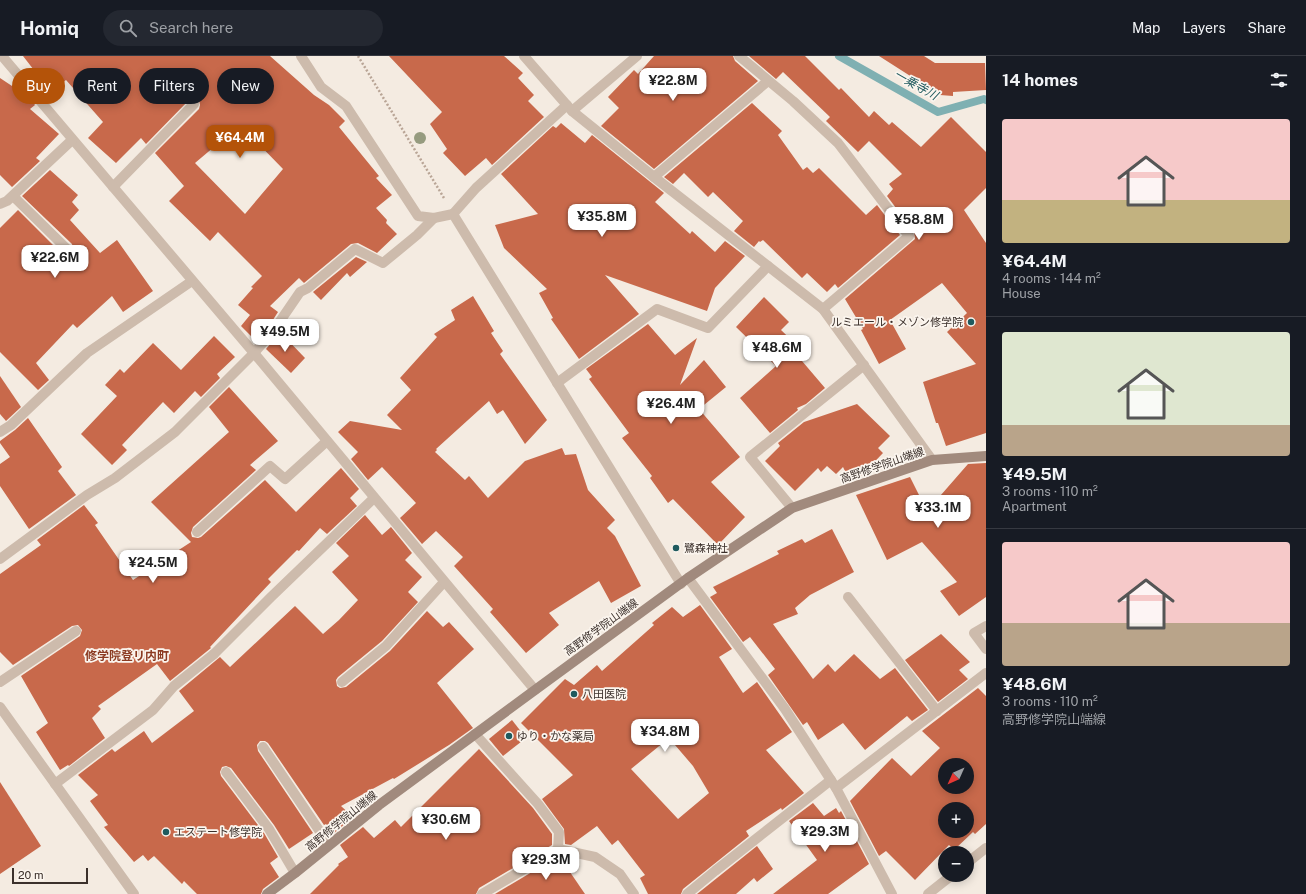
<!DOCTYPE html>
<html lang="en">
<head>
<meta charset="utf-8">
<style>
	body { margin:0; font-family:"Public Sans","Noto Sans JP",sans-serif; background:#242831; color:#f1f3f6; height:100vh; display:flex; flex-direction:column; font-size:15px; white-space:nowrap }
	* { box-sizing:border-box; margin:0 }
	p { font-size:13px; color:#9ea1a6 }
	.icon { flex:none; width:22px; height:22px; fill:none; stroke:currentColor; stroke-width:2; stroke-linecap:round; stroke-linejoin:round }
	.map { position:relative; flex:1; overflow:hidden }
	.sheet { display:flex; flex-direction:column; background:#171b24; width:320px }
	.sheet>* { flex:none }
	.guide { position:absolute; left:12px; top:12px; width:380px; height:36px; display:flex; gap:8px }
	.needle { width:26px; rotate:225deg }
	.tools { position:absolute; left:938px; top:702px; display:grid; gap:8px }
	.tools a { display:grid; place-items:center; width:36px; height:36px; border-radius:50%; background:#171b24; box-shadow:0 2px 10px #0003; font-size:20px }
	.scale { position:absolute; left:12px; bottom:10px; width:76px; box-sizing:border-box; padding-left:4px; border:2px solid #3b302b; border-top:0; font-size:11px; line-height:14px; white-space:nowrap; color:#3b302b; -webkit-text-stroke:3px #fbf5ee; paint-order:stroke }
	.price { position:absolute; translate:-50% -34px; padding:0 9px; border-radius:8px; background:#fff; color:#222; font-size:13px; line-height:26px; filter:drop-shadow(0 1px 2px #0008) }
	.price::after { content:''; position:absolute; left:50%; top:24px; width:12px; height:9px; margin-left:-6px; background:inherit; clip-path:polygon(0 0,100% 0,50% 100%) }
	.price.active { background:#b45309; color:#fff }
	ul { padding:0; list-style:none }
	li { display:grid; align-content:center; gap:8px; height:212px; padding:0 16px }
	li+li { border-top:1px solid #363941 }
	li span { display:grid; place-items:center; height:124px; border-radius:4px; color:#555 }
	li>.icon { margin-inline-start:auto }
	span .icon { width:72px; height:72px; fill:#fffc; stroke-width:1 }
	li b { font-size:17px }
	h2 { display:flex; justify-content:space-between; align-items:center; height:48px; padding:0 16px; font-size:17px }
	.tag { padding:0 14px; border-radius:18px; background:#171b24; box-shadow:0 2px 10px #0003; font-size:14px; line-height:36px }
	.tag.active { background:#b45309; color:#fff }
	header { display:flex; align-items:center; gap:24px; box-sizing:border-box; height:56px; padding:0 20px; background:#171b24; border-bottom:1px solid #363941 }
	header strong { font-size:19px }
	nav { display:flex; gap:22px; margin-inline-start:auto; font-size:14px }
	.search { width:280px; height:36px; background:#242831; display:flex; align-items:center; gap:10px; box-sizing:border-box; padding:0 14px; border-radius:22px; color:#9ea1a6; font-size:15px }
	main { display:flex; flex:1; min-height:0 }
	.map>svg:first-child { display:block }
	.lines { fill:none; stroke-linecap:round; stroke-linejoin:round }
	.stream { stroke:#7fb0b2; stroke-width:8 }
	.building { fill:#c8694b; fill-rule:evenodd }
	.path { stroke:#b9a596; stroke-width:2.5; stroke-dasharray:2 2; stroke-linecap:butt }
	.service { stroke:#cdbbac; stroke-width:10 }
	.minor { stroke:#cdbbac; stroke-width:10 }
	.secondary { stroke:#a18a7d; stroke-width:10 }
	.tree { fill:#969b7f }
	.poi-dot { fill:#1f5a5e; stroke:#fbf5ee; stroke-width:1.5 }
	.labels { text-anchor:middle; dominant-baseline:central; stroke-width:3.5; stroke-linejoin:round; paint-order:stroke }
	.poi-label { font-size:11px; fill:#3b302b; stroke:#fbf5ee; text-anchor:start }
	.street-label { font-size:11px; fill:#3b302b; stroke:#fbf5ee }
	.water-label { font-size:12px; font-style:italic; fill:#1f5a5e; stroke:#fbf5ee }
	.neighbourhood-label { font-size:12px; font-weight:bold; fill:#8c3b22; stroke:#fbf5ee }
</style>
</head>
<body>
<header>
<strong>Homiq</strong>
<div class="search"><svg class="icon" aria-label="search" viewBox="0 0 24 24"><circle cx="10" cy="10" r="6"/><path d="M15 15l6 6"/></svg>Search here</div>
<nav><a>Map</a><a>Layers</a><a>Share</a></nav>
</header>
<main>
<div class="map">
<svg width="986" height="838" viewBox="0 0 986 838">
	<rect width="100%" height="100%" fill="#f4ebe1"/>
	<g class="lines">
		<path class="stream" d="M 839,0 L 938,56 L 984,43 L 986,44"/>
	</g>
	<g class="building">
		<path d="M 23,0 L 270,0 L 314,39 L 329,49 L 345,65 L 339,71 L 379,120 L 376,122 L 392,139 L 376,152 L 387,164 L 386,167 L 397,178 L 377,197 L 358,187 L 351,188 L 304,227 L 299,222 L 270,250 L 278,256 L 269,270 L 256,285 L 241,270 L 250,259 L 238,249 L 253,232 L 251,231 L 262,220 L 218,176 L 210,185 L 169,145 L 184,130 L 155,97 L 199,53 L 200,49 L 199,44 L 195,42 L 190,43 L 146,88 L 141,82 L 116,107 L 88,82 L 103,66 L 66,24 L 51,36 ZM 240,69 L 283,113 L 245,158 L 195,107 Z"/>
		<path d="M 389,0 L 504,0 L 523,17 L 518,22 L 534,39 L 528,45 L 544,61 L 492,109 L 486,102 L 465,120 L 443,97 L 447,93 L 430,68 L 442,56 Z"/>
		<path d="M 654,0 L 733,0 L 735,5 L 758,25 L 654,113 L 601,70 L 619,52 L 608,41 L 634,14 L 638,18 Z"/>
		<path d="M 749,0 L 805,0 L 839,34 L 841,32 L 869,61 L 874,55 L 889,69 L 892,66 L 921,91 L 951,61 L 986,96 L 986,132 L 964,154 L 986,187 L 986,377 L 946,390 L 938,367 L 936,367 L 923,326 L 976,308 L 947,276 L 967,257 L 942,227 L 890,264 L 906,293 L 879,308 L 861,274 L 863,273 L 845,243 L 915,183 L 914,176 L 887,140 L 893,133 L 889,128 L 902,118 L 869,85 L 858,96 L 826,65 L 830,61 L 783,16 L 776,23 Z"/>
		<path d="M 879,0 L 924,0 L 935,7 L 985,7 L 986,34 L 953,36 L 953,40 L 940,39 Z"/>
		<path d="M 0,22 L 30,42 L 35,49 L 30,53 L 59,78 L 36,102 L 40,105 L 12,131 L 0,119 Z"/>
		<path d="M 752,47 L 782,75 L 778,79 L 803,114 L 807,111 L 813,117 L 819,112 L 866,159 L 877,149 L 900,179 L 838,232 L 835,228 L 827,236 L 807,217 L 802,222 L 763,184 L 760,186 L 759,185 L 754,191 L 734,175 L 743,165 L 713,136 L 708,141 L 684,117 L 673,128 L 664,121 Z"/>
		<path d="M 561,67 L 585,87 L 592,79 L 664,137 L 655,146 L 690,178 L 692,175 L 715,196 L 725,185 L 745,200 L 715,232 L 707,255 L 605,219 L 639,258 L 579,303 L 551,263 L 553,262 L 539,237 L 547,233 L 504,192 L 495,169 L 538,158 L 501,118 L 553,70 L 556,72 Z"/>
		<path d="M 50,114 L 78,139 L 72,146 L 79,154 L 70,164 L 100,197 L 117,184 L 153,235 L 123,256 L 112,240 L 77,272 L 73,268 L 36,307 L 49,324 L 38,334 L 0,296 L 0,172 L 18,154 L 62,198 L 68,199 L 72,197 L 73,192 L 72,188 L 22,140 Z"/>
		<path d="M 356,201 L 367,206 L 350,221 L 347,217 L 321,244 L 313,236 Z"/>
		<path d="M 473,240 L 494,275 L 491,277 L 503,295 L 500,298 L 547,364 L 525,388 L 503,354 L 497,358 L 489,345 L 436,393 L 437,394 L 435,396 L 465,424 L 469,420 L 488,442 L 525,405 L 562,392 L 565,399 L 576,398 L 588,434 L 615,464 L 607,472 L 615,480 L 641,530 L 611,547 L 599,525 L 549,557 L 559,569 L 526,597 L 490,556 L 493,553 L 454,510 L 463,501 L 436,475 L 422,488 L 400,462 L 416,447 L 382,411 L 368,424 L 351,403 L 358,396 L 338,376 L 350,365 L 402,374 L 387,359 L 411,334 L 400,322 L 437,281 L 434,278 L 455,264 L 451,254 Z"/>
		<path d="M 764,241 L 789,266 L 781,274 L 808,300 L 802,305 L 825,332 L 806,348 L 797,352 L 798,354 L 770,377 L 740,342 L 776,310 L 736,271 Z"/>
		<path d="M 648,268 L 675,299 L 697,282 L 680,329 L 704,304 L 726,331 L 699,353 L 740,401 L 711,426 L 745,461 L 718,489 L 673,443 L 668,447 L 650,422 L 652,420 L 622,382 L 629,377 L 589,323 L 592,321 L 586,313 Z"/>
		<path d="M 280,276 L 305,302 L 291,317 L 266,293 Z"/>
		<path d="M 214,280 L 235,301 L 217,318 L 220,322 L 201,341 L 195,335 L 174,357 L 163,346 L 122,389 L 127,394 L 112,409 L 81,378 L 117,340 L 105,329 L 120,313 L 124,317 L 153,287 L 181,314 Z"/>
		<path d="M 0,320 L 21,351 L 6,365 L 0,358 Z"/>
		<path d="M 229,331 L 278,385 L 250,409 L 256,414 L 193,471 L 191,477 L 192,481 L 198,482 L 201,481 L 265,424 L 296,456 L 341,412 L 359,433 L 350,442 L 357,450 L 327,478 L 320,472 L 299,495 L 297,494 L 268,523 L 271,526 L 210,591 L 211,592 L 170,625 L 157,608 L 98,650 L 101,653 L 92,662 L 105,682 L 69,710 L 68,709 L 60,714 L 36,676 L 48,667 L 21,620 L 80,580 L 82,574 L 78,569 L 72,570 L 13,609 L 0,596 L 0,518 L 41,489 L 37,484 L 84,449 L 98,467 L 95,469 L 133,524 L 191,486 L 151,446 L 229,376 L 209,351 Z"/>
		<path d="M 857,348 L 890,380 L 878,392 L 883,397 L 858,423 L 850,425 L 843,411 L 836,418 L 827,410 L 821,416 L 818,412 L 795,435 L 765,405 L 780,390 L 778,387 L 804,366 Z"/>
		<path d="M 28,362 L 62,411 L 58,415 L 76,439 L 29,473 L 0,430 L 0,408 L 10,401 L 0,387 L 0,385 L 15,374 Z"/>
		<path d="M 986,407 L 986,541 L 959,560 L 940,535 L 957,526 L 922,486 L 887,504 L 856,439 L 910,421 L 927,455 L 968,408 Z"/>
		<path d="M 365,459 L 382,479 L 391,471 L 412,497 L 405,504 L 422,521 L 408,536 L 418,546 L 382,585 L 338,621 L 336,624 L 337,630 L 340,632 L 346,631 L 390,595 L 427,555 L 443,571 L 449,566 L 474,593 L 437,627 L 473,672 L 449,689 L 394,723 L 393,722 L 341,750 L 353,761 L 333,778 L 326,768 L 324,769 L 268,687 L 265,685 L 260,685 L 257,689 L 258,695 L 313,777 L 289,793 L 274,769 L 231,712 L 226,710 L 222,711 L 220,716 L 221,720 L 264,777 L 278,801 L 270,807 L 279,821 L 263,833 L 261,838 L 197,838 L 184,825 L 182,828 L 154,800 L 148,805 L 143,799 L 134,806 L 104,771 L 108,769 L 90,745 L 98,739 L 78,719 L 112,693 L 115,696 L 144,675 L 152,687 L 194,655 L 179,635 L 220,601 L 230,611 L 295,550 L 323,578 L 339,564 L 358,544 L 332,516 L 349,500 L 336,487 Z"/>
		<path d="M 832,473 L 854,516 L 810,539 L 795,552 L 798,558 L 773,568 L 813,623 L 828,608 L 835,616 L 854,598 L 880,623 L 895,612 L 928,654 L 912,665 L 907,660 L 865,694 L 843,667 L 818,684 L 807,666 L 803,669 L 768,619 L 775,613 L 750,581 L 743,586 L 710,541 L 717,537 L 713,531 L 779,498 L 777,495 L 802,483 L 805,487 Z"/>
		<path d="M 700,549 L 732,593 L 719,601 L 743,637 L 757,626 L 792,676 L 766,694 L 804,737 L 782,754 L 781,752 L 746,775 L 749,780 L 683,833 L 681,838 L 648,838 L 640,822 L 645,819 L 618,784 L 612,789 L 597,770 L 571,789 L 565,788 L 564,773 L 542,743 L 573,719 L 521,667 L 565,623 L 574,629 L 597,609 L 602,615 L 654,569 L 652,567 L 672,551 L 683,561 ZM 669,682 L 693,710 L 709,737 L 678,763 L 631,713 Z"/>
		<path d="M 941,578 L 970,606 L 959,614 L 968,623 L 938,646 L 905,604 Z"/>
		<path d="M 978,632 L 986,640 L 986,768 L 975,778 L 973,776 L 954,794 L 949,789 L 915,824 L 886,795 L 879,800 L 850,745 L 892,702 L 911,720 L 940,692 L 922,675 ZM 945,709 L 967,709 L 967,731 L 945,731 ZM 945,753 L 967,753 L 967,775 L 945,775 Z"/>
		<path d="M 512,664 L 526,682 L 503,700 L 489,683 Z"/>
		<path d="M 479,693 L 533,752 L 552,778 L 552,789 L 479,832 L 476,838 L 310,838 L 339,809 L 338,808 L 348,801 L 340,789 L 363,771 L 374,782 L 395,764 L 401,771 Z"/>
		<path d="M 0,726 L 41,790 L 0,818 Z"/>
		<path d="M 813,747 L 824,760 L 836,752 L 839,757 L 841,755 L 869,808 L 828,838 L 773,838 L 817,804 L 789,765 Z"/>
		<path d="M 757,790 L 773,813 L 757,826 L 754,822 L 736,838 L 697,838 Z"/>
		<path d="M 559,800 L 585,838 L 495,838 Z"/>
	</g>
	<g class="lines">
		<path class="path" d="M 358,0 L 444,142"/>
		<g class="service">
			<path d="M 739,0 L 793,45 L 838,87 L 909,180 L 823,253"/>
			<path d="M 654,121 L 768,25"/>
			<path d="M 113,131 L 194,48"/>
			<path d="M 13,140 L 67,193"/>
			<path d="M 453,158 L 476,132 L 567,49"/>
			<path d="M 557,327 L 657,253 L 708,272 L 768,210"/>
			<path d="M 0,376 L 11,369 L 87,297 L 192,225"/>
			<path d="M 792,452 L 750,401 L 864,309"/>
			<path d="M 197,476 L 270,410 L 285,423 L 327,385"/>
			<path d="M 0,503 L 87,439 L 115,422 L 175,376 L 254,297 L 274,274 L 300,236 L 308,232 L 355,193 L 383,207 L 417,179 L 434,162"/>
			<path d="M 848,541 L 937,655"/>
			<path d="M 0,626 L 76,575"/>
			<path d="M 342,626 L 386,590 L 444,526"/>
			<path d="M 475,678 L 538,748 L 559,776 L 558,793"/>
			<path d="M 263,691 L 329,789"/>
			<path d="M 226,716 L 269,773 L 295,817"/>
			<path d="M 55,728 L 153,654 L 174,630 L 214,598"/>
			<path d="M 482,838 L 558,793 L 595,801 L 620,818 L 634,838"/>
			<path d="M 687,838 L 715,815 L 831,724"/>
		</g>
		<g class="minor">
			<path d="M 2,0 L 254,297 L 535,634"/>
			<path d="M 301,0 L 321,31 L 346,50 L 418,160 L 434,162 L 453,158 L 681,528"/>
			<path d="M 524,0 L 572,55 L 654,121 L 823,253 L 932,404"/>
			<path d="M 572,55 L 637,0"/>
			<path d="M 0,148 L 7,145 L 72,84"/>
			<path d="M 688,522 L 785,653 L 836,732 L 892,838"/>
			<path d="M 986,570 L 974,577 L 986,593"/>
			<path d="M 214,598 L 271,541 L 374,442"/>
			<path d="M 0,651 L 134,838"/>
			<path d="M 836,732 L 986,617"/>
			<path d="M 967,807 L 986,792"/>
			<path d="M 928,838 L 952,819"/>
		</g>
		<path class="secondary" d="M 267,838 L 295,817 L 379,749 L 535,634 L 688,522 L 792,452 L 932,404 L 986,400"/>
	</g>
	<circle class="tree" cx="420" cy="82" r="6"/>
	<g class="poi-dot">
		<circle cx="971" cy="266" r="4"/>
		<circle cx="676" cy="492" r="4"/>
		<circle cx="574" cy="638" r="4"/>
		<circle cx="509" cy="680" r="4"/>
		<circle cx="166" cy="776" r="4"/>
	</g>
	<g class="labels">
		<g class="poi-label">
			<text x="963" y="266" text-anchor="end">ルミエール・メゾン修学院</text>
			<text x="684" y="492">鷺森神社</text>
			<text x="582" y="638">八田医院</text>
			<text x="517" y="680">ゆり・かな薬局</text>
			<text x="174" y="776">エステート修学院</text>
		</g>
		<g class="street-label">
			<text transform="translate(882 409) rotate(-19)">高野修学院山端線</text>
			<text transform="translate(601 571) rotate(-36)">高野修学院山端線</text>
			<text transform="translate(341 765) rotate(-39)">高野修学院山端線</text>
		</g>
		<g class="water-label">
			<text transform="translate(916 29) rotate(29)">一乗寺川</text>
		</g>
		<g class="neighbourhood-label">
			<text x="127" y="600">修学院登リ内町</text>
		</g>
	</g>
</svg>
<div class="tools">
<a><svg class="needle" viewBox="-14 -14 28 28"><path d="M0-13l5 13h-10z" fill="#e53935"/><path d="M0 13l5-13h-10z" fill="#9ea1a6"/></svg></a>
<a>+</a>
<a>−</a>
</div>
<div class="scale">20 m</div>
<b class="price" style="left:673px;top:46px">¥22.8M</b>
<b class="price active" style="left:240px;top:103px">¥64.4M</b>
<b class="price" style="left:602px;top:182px">¥35.8M</b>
<b class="price" style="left:919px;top:185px">¥58.8M</b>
<b class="price" style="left:55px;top:223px">¥22.6M</b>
<b class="price" style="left:285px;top:297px">¥49.5M</b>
<b class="price" style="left:777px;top:313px">¥48.6M</b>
<b class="price" style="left:671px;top:369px">¥26.4M</b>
<b class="price" style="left:938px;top:473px">¥33.1M</b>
<b class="price" style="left:153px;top:528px">¥24.5M</b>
<b class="price" style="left:665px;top:697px">¥34.8M</b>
<b class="price" style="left:446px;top:785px">¥30.6M</b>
<b class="price" style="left:825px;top:797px">¥29.3M</b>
<b class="price" style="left:546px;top:825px">¥29.3M</b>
<div class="guide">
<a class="tag active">Buy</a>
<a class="tag">Rent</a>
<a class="tag">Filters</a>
<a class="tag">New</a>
</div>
</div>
<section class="sheet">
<h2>14 homes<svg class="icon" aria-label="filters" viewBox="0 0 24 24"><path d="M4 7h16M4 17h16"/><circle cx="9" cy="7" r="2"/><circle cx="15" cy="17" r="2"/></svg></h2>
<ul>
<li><span style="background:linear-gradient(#f6c9c9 65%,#c2b280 0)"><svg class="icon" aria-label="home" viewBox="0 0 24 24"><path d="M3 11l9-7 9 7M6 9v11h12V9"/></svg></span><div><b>¥64.4M</b><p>4 rooms · 144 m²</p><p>House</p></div></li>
<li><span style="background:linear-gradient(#dfe7d0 75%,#b9a48a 0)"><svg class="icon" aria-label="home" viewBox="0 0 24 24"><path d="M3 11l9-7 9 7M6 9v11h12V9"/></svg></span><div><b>¥49.5M</b><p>3 rooms · 110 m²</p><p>Apartment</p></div></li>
<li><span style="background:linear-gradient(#f6c9c9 65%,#b9a48a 0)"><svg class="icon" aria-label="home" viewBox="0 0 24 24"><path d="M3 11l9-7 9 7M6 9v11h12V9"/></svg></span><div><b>¥48.6M</b><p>3 rooms · 110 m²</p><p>高野修学院山端線</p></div></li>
</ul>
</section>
</main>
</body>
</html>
